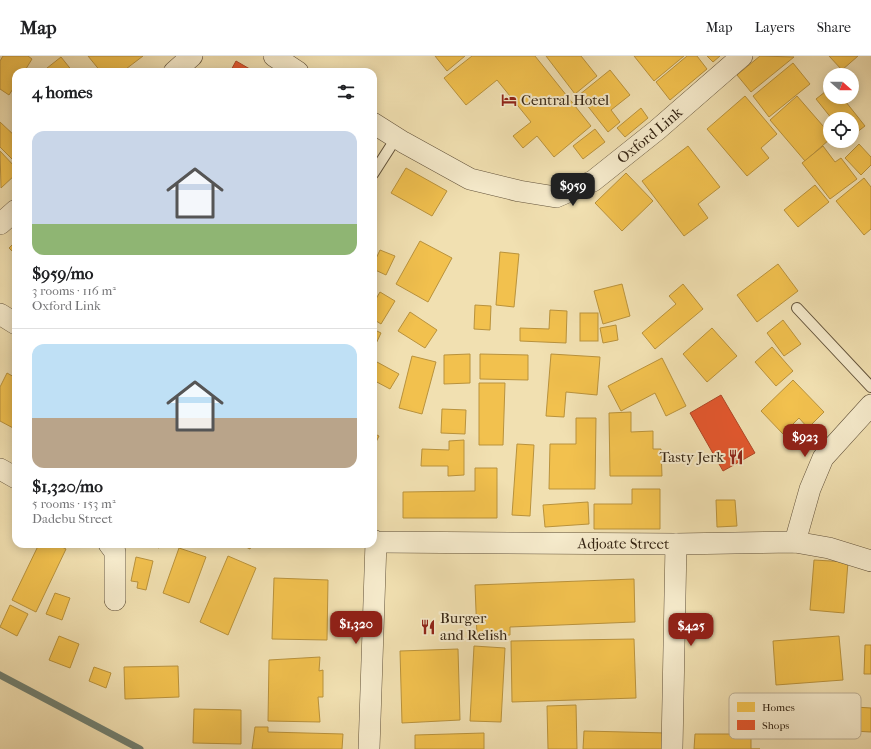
<!DOCTYPE html>
<html lang="en">
<head>
<meta charset="utf-8">
<style>
	body { margin:0; font-family:"IM FELL French Canon",serif; background:#f2f2f2; color:#202124; height:100vh; display:flex; flex-direction:column; font-size:15px; white-space:nowrap }
	* { box-sizing:border-box; margin:0 }
	p { font-size:13px; color:#757577 }
	.icon { flex:none; width:22px; height:22px; fill:none; stroke:currentColor; stroke-width:2; stroke-linecap:round; stroke-linejoin:round }
	.map { position:relative; flex:1; overflow:hidden }
	.sheet { position:absolute; left:12px; top:12px; width:365px; height:480px; display:flex; flex-direction:column; background:#fff; border-radius:12px; box-shadow:0 2px 10px #0003 }
	.sheet>* { flex:none }
	.needle { width:26px; rotate:111deg }
	.tools { position:absolute; left:823px; top:12px; display:grid; gap:8px }
	.tools a { display:grid; place-items:center; width:36px; height:36px; border-radius:50%; background:#fff; box-shadow:0 2px 10px #0003; font-size:20px }
	.price { position:absolute; translate:-50% -34px; padding:0 9px; border-radius:8px; background:#8f2418; color:#fff; font-size:13px; line-height:26px; filter:drop-shadow(0 1px 2px #0008) }
	.price::after { content:''; position:absolute; left:50%; top:24px; width:12px; height:9px; margin-left:-6px; background:inherit; clip-path:polygon(0 0,100% 0,50% 100%) }
	.price.active { background:#222; color:#fff }
	ul { padding:0; list-style:none }
	li { display:grid; align-content:center; gap:8px; height:212px; padding:0 20px }
	li+li { border-top:1px solid #e0e0e0 }
	li span { display:grid; place-items:center; height:124px; border-radius:12px; color:#555 }
	li>.icon { margin-inline-start:auto }
	span .icon { width:72px; height:72px; fill:#fffc; stroke-width:1 }
	li b { font-size:17px }
	h2 { display:flex; justify-content:space-between; align-items:center; height:48px; padding:0 20px; font-size:17px }
	header { display:flex; align-items:center; gap:24px; box-sizing:border-box; height:56px; padding:0 20px; background:#fff; border-bottom:1px solid #e0e0e0 }
	header strong { font-size:19px }
	nav { display:flex; gap:22px; margin-inline-start:auto; font-size:14px }
	.map>svg:first-child { display:block }
	.homes { fill:#f2c14e; stroke:#b9923c }
	.shops { fill:#e4572e; stroke:#af4726 }
	.lines { fill:none; stroke-linecap:round; stroke-linejoin:round }
	.stream { stroke:#717f70; stroke-width:7 }
	.service-casing { stroke:#62523a; stroke-width:12 }
	.minor-casing { stroke:#62523a; stroke-width:22 }
	.service { stroke:#f6ebcc; stroke-width:10 }
	.minor { stroke:#f6ebcc; stroke-width:21 }
	.labels { text-anchor:middle; dominant-baseline:central; stroke-width:4; stroke-linejoin:round; paint-order:stroke }
	.poi-label { font-size:15px; fill:#332312; stroke:#f6ebcc; text-anchor:start }
	.street-label { font-size:15px; fill:#332312; stroke:#f6ebcc }
	.key { fill:#f6ebcc; stroke:#bcaf94; stroke-width:1 }
	.key-label { font-size:11px; fill:#332312 }
</style>
</head>
<body>
<header>
<strong>Map</strong>
<nav><a>Map</a><a>Layers</a><a>Share</a></nav>
</header>
<div class="map">
<svg width="871" height="693" viewBox="0 0 871 693">
	<rect width="100%" height="100%" fill="#f1e0b1"/>
	<filter id="stains"><feTurbulence type="fractalNoise" baseFrequency=".005" numOctaves="4"/><feColorMatrix values="0 0 0 0 .2 0 0 0 0 .09 0 0 0 0 .02 0 0 0 .5 -.17"/></filter>
	<radialGradient id="worn" r=".72"><stop offset=".6" stop-color="#630" stop-opacity="0"/><stop offset="1" stop-color="#630" stop-opacity=".3"/></radialGradient>
	<g class="homes">
		<path d="M 3,0 L 28,0 L 32,3 L 24,16 L 16,16 L 16,28 L 9,39 L 0,33 L 0,5 Z"/>
		<path d="M 88,0 L 143,0 L 122,16 L 101,16 Z"/>
		<path d="M 435,0 L 465,0 L 447,15 Z"/>
		<path d="M 472,0 L 535,0 L 591,70 L 554,101 L 537,80 L 523,92 L 513,80 L 531,66 L 497,24 L 466,49 L 444,22 Z"/>
		<path d="M 546,0 L 581,0 L 597,20 L 575,38 Z"/>
		<path d="M 634,0 L 684,0 L 654,25 Z"/>
		<path d="M 687,0 L 697,0 L 707,13 L 670,44 L 656,26 Z"/>
		<path d="M 707,0 L 720,0 L 713,6 Z"/>
		<path d="M 760,0 L 794,1 L 751,36 L 737,19 Z"/>
		<path d="M 829,0 L 858,0 L 842,14 Z"/>
		<path d="M 61,1 L 73,16 L 42,16 Z"/>
		<path d="M 793,7 L 810,28 L 769,61 L 753,40 Z"/>
		<path d="M 610,14 L 630,39 L 611,54 L 620,66 L 608,76 L 579,39 Z"/>
		<path d="M 830,32 L 830,41 L 842,41 L 865,70 L 852,80 L 852,63 L 832,63 L 816,43 Z"/>
		<path d="M 745,40 L 777,78 L 761,92 L 769,102 L 747,120 L 707,73 Z"/>
		<path d="M 797,40 L 830,78 L 830,83 L 805,105 L 770,64 Z"/>
		<path d="M 641,52 L 648,62 L 625,81 L 617,72 Z"/>
		<path d="M 0,66 L 16,81 L 16,103 L 14,105 L 0,91 Z"/>
		<path d="M 595,73 L 605,86 L 583,103 L 573,90 Z"/>
		<path d="M 859,88 L 871,101 L 871,109 L 861,119 L 845,102 Z"/>
		<path d="M 688,90 L 720,131 L 698,148 L 708,162 L 684,180 L 642,125 Z"/>
		<path d="M 823,90 L 835,106 L 841,102 L 857,123 L 830,143 L 802,107 Z"/>
		<path d="M 0,95 L 16,112 L 16,118 L 1,132 Z"/>
		<path d="M 406,112 L 447,135 L 432,160 L 391,137 Z"/>
		<path d="M 626,117 L 653,145 L 622,175 L 595,147 Z"/>
		<path d="M 864,122 L 871,131 L 871,173 L 864,179 L 836,145 Z"/>
		<path d="M 815,129 L 829,146 L 798,171 L 784,154 Z"/>
		<path d="M 16,185 L 16,199 L 9,192 Z"/>
		<path d="M 420,185 L 452,202 L 428,246 L 396,228 Z"/>
		<path d="M 380,194 L 395,200 L 386,219 L 373,213 L 373,209 Z"/>
		<path d="M 500,196 L 519,198 L 514,251 L 496,249 Z"/>
		<path d="M 778,208 L 798,235 L 757,266 L 737,239 Z"/>
		<path d="M 622,228 L 630,260 L 603,268 L 594,235 Z"/>
		<path d="M 683,228 L 703,253 L 655,293 L 642,277 L 676,248 L 669,240 Z"/>
		<path d="M 380,236 L 395,245 L 381,268 L 373,263 L 373,248 Z"/>
		<path d="M 475,249 L 491,250 L 490,274 L 474,273 Z"/>
		<path d="M 550,254 L 567,255 L 566,287 L 520,285 L 520,272 L 549,273 Z"/>
		<path d="M 410,256 L 437,274 L 425,292 L 398,275 Z"/>
		<rect x="580" y="257" width="18" height="28"/>
		<path d="M 783,264 L 801,288 L 784,300 L 767,277 Z"/>
		<path d="M 616,269 L 618,284 L 603,287 L 600,272 Z"/>
		<path d="M 712,272 L 737,300 L 707,326 L 683,298 Z"/>
		<path d="M 373,273 L 381,277 L 373,294 Z"/>
		<path d="M 772,291 L 793,315 L 776,330 L 755,306 Z"/>
		<path d="M 470,298 L 470,327 L 444,328 L 444,299 Z"/>
		<path d="M 480,298 L 528,299 L 528,324 L 480,323 Z"/>
		<path d="M 551,298 L 600,301 L 597,339 L 566,336 L 564,361 L 546,360 Z"/>
		<path d="M 412,300 L 436,306 L 422,358 L 399,352 Z"/>
		<path d="M 662,302 L 686,350 L 666,360 L 655,337 L 621,355 L 608,330 Z"/>
		<path d="M 377,306 L 399,318 L 390,333 L 373,324 L 373,312 Z"/>
		<path d="M 7,317 L 16,322 L 15,373 L 0,365 L 0,331 Z"/>
		<path d="M 793,324 L 824,356 L 808,372 L 799,362 L 783,378 L 761,355 Z"/>
		<path d="M 479,327 L 505,327 L 503,389 L 479,389 Z"/>
		<path d="M 442,353 L 466,354 L 465,378 L 441,377 Z"/>
		<path d="M 631,356 L 631,376 L 653,375 L 653,393 L 661,393 L 662,420 L 610,420 L 609,357 Z"/>
		<path d="M 576,362 L 596,362 L 595,433 L 549,433 L 550,388 L 576,388 Z"/>
		<path d="M 373,377 L 379,380 L 373,392 Z"/>
		<path d="M 464,384 L 464,419 L 448,420 L 448,410 L 421,410 L 422,393 L 449,394 L 449,385 Z"/>
		<path d="M 517,388 L 534,389 L 530,460 L 512,459 Z"/>
		<path d="M 475,412 L 497,412 L 497,462 L 403,462 L 403,436 L 475,435 Z"/>
		<path d="M 632,433 L 660,433 L 660,473 L 594,473 L 594,448 L 632,448 Z"/>
		<path d="M 716,444 L 735,444 L 737,470 L 717,471 Z"/>
		<path d="M 588,446 L 589,468 L 545,471 L 543,449 Z"/>
		<path d="M 39,488 L 56,488 L 66,493 L 36,556 L 12,544 Z"/>
		<path d="M 148,488 L 160,488 L 159,492 Z"/>
		<path d="M 240,488 L 252,488 L 250,493 Z"/>
		<path d="M 179,492 L 206,501 L 189,547 L 163,537 Z"/>
		<path d="M 228,500 L 256,512 L 228,579 L 200,566 Z"/>
		<path d="M 136,501 L 153,505 L 146,534 L 137,532 L 138,526 L 131,525 Z"/>
		<path d="M 814,504 L 848,506 L 844,557 L 810,554 Z"/>
		<path d="M 274,522 L 328,524 L 327,584 L 272,583 Z"/>
		<path d="M 634,523 L 635,566 L 510,571 L 510,579 L 477,580 L 475,529 Z"/>
		<path d="M 55,537 L 70,542 L 62,564 L 46,558 Z"/>
		<path d="M 10,549 L 28,558 L 17,580 L 0,571 Z"/>
		<path d="M 59,580 L 79,588 L 70,612 L 49,604 Z"/>
		<path d="M 839,580 L 843,624 L 776,629 L 773,585 Z"/>
		<path d="M 634,583 L 636,642 L 512,646 L 511,585 Z"/>
		<path d="M 865,589 L 871,589 L 871,618 L 864,618 Z"/>
		<path d="M 474,590 L 505,592 L 501,666 L 470,665 Z"/>
		<path d="M 458,593 L 460,664 L 402,667 L 400,595 Z"/>
		<path d="M 320,601 L 319,615 L 323,614 L 323,641 L 318,641 L 320,666 L 268,665 L 269,604 Z"/>
		<path d="M 178,610 L 179,641 L 125,643 L 124,611 Z"/>
		<path d="M 94,611 L 111,617 L 106,632 L 89,625 Z"/>
		<path d="M 576,649 L 577,693 L 548,693 L 547,650 Z"/>
		<path d="M 855,651 L 871,652 L 871,676 L 853,675 Z"/>
		<path d="M 194,653 L 241,654 L 241,688 L 193,687 Z"/>
		<path d="M 255,671 L 268,671 L 268,676 L 343,678 L 342,693 L 252,693 Z"/>
		<path d="M 584,675 L 666,677 L 666,693 L 583,693 Z"/>
		<path d="M 484,677 L 484,693 L 415,693 L 415,679 Z"/>
		<path d="M 695,678 L 751,678 L 751,693 L 760,693 L 694,693 Z"/>
	</g>
	<g class="shops">
		<path d="M 236,5 L 255,16 L 230,16 Z"/>
		<path d="M 721,339 L 755,397 L 723,415 L 690,357 Z"/>
	</g>
	<g class="lines">
		<path class="stream" d="M 0,619 L 140,693"/>
		<g class="service-casing">
			<g id="service">
				<path d="M 373,118 L 396,82"/>
				<path d="M 797,252 L 871,331"/>
			</g>
		</g>
		<g class="minor-casing">
			<g id="minor">
				<path d="M 274,0 L 298,16"/>
				<path d="M 174,16 L 192,0"/>
				<path id="s1" d="M 373,67 L 403,86 L 470,123 L 519,135 L 556,141 L 593,125 L 657,74 L 742,0"/>
				<path d="M 0,168 L 16,154"/>
				<path d="M 0,258 L 16,268"/>
				<path d="M 0,413 L 16,422"/>
				<path id="s2" d="M 373,484 L 376,486 L 676,488 L 795,486 L 829,492 L 871,505"/>
				<path d="M 795,486 L 810,433 L 823,402 L 871,349"/>
				<path d="M 109,488 L 115,496 L 115,544"/>
				<path d="M 369,693 L 376,486"/>
				<path d="M 672,693 L 676,488"/>
			</g>
		</g>
		<use href="#service" class="service"/>
		<use href="#minor" class="minor"/>
	</g>
	<defs>
		<g id="hotel-bare" transform="scale(1.2)"><path d="M-6-4.5h1.5V1H6V5H4.5V3h-9V5H-6ZM-4 0a1.8 1.8 0 1 1 3.6 0ZM.5 0V-2.5h3Q6-2.5 6 0Z" fill="#8f2418" stroke="#f6ebcc" stroke-width="2.5" paint-order="stroke"/></g>
		<g id="restaurant-bare" transform="scale(1.2)"><path d="M-5-6h1v4h1v-4h1v4h1v-4h1v5L-1.5 .5V6h-2V.5L-5-1ZM5-6V6H3V1.5H1.5Q1.5-4 5-6Z" fill="#8f2418" stroke="#f6ebcc" stroke-width="2.5" paint-order="stroke"/></g>
	</defs>
	<g fill-rule="evenodd">
		<use href="#hotel-bare" x="509" y="44"/>
		<use href="#restaurant-bare" x="736" y="401"/>
		<use href="#restaurant-bare" x="428" y="571"/>
	</g>
	<g class="labels">
		<g class="poi-label">
			<text x="521" y="44">Central Hotel</text>
			<text x="724" y="401" text-anchor="end">Tasty Jerk</text>
			<text x="440" y="562">Burger<tspan x="440" dy="17">and Relish</tspan></text>
		</g>
		<g class="street-label">
			<text stroke="none"><textPath href="#s1" startOffset="313">Oxford Link</textPath></text>
			<text stroke="none"><textPath href="#s2" startOffset="251">Adjoate Street</textPath></text>
		</g>
	</g>
	<rect x="729" y="637" width="132" height="46" rx="6" class="key"/>
	<rect x="737" y="646" width="18" height="10" fill="#f2c14e"/>
	<rect x="737" y="664" width="18" height="10" fill="#e4572e"/>
	<g class="key-label">
		<text x="762" y="655">Homes</text>
		<text x="762" y="673">Shops</text>
	</g>
	<rect width="100%" height="100%" filter="url(#stains)"/>
	<rect width="100%" height="100%" fill="url(#worn)"/>
</svg>
<div class="tools">
<a><svg class="needle" viewBox="-14 -14 28 28"><path d="M0-13l5 13h-10z" fill="#e53935"/><path d="M0 13l5-13h-10z" fill="#757577"/></svg></a>
<a><svg class="icon" aria-label="locate" viewBox="0 0 24 24"><circle cx="12" cy="12" r="6"/><path d="M12 2v4M12 18v4M2 12h4M18 12h4"/></svg></a>
</div>
<b class="price active" style="left:573px;top:151px">$959</b>
<b class="price" style="left:805px;top:402px">$923</b>
<b class="price" style="left:356px;top:589px">$1,320</b>
<b class="price" style="left:691px;top:591px">$425</b>
<section class="sheet">
<h2>4 homes<svg class="icon" aria-label="filters" viewBox="0 0 24 24"><path d="M4 7h16M4 17h16"/><circle cx="9" cy="7" r="2"/><circle cx="15" cy="17" r="2"/></svg></h2>
<ul>
<li><span style="background:linear-gradient(#c9d6e8 75%,#8fb573 0)"><svg class="icon" aria-label="home" viewBox="0 0 24 24"><path d="M3 11l9-7 9 7M6 9v11h12V9"/></svg></span><div><b>$959/mo</b><p>3 rooms · 116 m²</p><p>Oxford Link</p></div></li>
<li><span style="background:linear-gradient(#bfe0f5 60%,#b9a48a 0)"><svg class="icon" aria-label="home" viewBox="0 0 24 24"><path d="M3 11l9-7 9 7M6 9v11h12V9"/></svg></span><div><b>$1,320/mo</b><p>5 rooms · 153 m²</p><p>Dadebu Street</p></div></li>
</ul>
</section>
</div>
</body>
</html>
